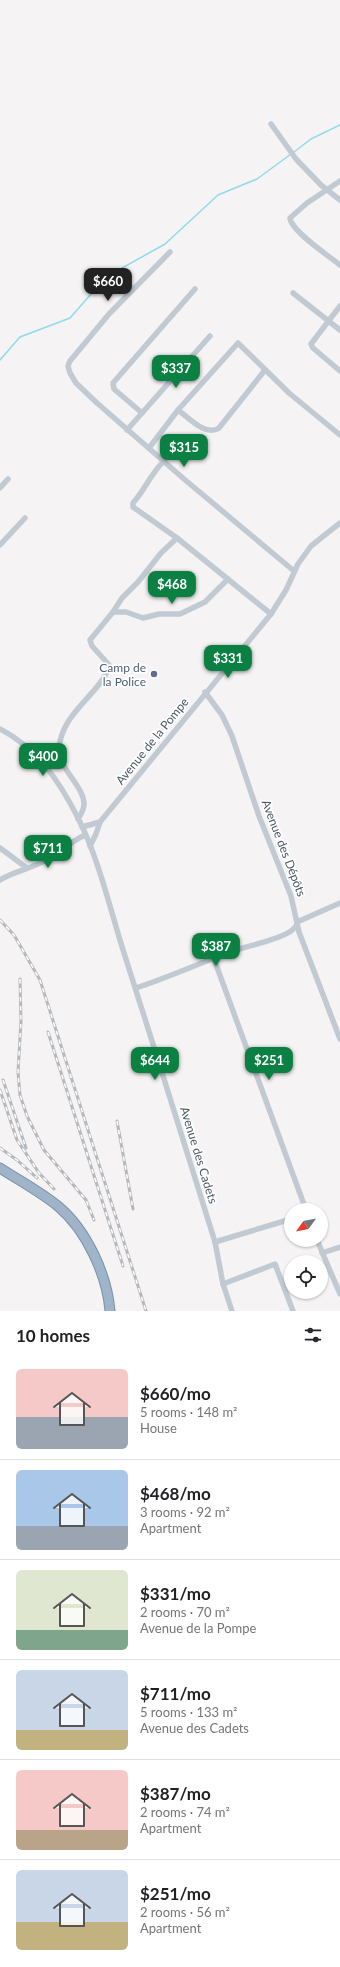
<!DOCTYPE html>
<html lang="en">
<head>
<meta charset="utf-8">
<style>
	body { margin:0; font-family:Lato,sans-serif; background:#f2f2f2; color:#202124; height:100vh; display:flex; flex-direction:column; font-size:15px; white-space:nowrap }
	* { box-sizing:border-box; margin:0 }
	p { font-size:13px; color:#757577 }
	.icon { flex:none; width:22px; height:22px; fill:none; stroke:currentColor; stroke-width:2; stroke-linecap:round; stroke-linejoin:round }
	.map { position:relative; height:1311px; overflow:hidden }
	.drawer { display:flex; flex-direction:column; background:#fff; flex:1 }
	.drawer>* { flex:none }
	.needle { width:26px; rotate:237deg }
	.tools { position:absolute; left:284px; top:1203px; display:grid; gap:8px }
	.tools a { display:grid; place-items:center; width:44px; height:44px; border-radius:50%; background:#fff; box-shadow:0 1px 3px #0004; font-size:20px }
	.price { position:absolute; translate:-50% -34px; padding:0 9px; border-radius:8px; background:#0b8043; color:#fff; font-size:13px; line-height:26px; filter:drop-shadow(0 1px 2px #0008) }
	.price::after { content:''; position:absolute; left:50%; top:24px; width:12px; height:9px; margin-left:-6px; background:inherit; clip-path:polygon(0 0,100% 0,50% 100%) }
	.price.selected { background:#222; color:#fff }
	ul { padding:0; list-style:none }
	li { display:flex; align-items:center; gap:12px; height:100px; padding:0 16px }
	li+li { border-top:1px solid #e0e0e0 }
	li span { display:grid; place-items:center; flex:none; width:112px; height:80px; border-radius:6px; color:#555 }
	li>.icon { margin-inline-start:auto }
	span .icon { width:48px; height:48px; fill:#fffc; stroke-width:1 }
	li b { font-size:17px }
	h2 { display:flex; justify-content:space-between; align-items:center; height:48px; padding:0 16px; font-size:17px }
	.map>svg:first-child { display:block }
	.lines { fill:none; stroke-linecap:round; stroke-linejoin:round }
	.stream { stroke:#90daee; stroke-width:1.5 }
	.trunk-casing { stroke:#7690ad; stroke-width:11 }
	.minor { stroke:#c1cad2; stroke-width:5.5 }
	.trunk { stroke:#9fb4c9; stroke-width:9 }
	.rail-casing { stroke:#b5b8bd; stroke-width:3 }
	.rail { stroke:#fff; stroke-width:1.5; stroke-dasharray:4.5; stroke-linecap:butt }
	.service-dot { fill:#5c6f8a; stroke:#fff; stroke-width:1.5 }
	.labels { text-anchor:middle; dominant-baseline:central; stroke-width:3.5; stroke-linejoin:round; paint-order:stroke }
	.service-label { font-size:12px; fill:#4e5e75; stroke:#fff; text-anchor:end }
	.street-label { font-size:12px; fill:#4a5661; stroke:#fff }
</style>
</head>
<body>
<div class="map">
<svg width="340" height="1311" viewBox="0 0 340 1311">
	<rect width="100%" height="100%" fill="#f5f3f3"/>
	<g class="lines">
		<g class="stream">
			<path d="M 294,152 L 311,139 L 340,125"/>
			<path d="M 0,360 L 20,337 L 70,318 L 106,277 L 165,244 L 218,195 L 257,179 L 291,154"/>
		</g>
		<g class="trunk-casing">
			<path id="trunk" d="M 0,1168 C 20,1181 41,1192 59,1207 C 87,1231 107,1275 110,1311"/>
		</g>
		<g class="minor">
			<path d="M 271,124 L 296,159 L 321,185 L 340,200"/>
			<path d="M 340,181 L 307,203 L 290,218 C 291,231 329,256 340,265"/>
			<path d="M 170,252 L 109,314 L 70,361 L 68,366 L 70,373 L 76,383 L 97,403 L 184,479 L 294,571"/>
			<path d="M 293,293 L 340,330"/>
			<path d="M 340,306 L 311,344 L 313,348 L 340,371"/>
			<path d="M 178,410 C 189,418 206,437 219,428 L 265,370"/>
			<path d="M 142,413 L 114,389 L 113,383 L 195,289"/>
			<path d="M 127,430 L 210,336"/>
			<path d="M 149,448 L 178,410 L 238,343 L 289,393 L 340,435"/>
			<path d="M 164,461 C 151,473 145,490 133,503 L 133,507 L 177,538 L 271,614"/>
			<path d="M 0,488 L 8,479"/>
			<path d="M 0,545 L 25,518"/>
			<path d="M 113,612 L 126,612 L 143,618 L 159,614 L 180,614 L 205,602 L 228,579"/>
			<path d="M 205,692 L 222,715 L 232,736 L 259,816 L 291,896 L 299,932 L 340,1039"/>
			<path d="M 0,729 C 37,748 60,782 78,818 C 99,859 110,909 124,953 C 155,1049 185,1146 215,1242 L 223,1284 L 232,1311"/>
			<path d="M 78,819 C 81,814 84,810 84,804 C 84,786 58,768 59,749 C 61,713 98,696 110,666 L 92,646 L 90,640 L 113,612 L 122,598 L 138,582 L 161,553 L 177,538"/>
			<path d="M 82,827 L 100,822"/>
			<path d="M 90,846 L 96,834 L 100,822 L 271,614 L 286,590 L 298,564 L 311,546 L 340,523"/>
			<path d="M 0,848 L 27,868"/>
			<path d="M 0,880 C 14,871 31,869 46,860 C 59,853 70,842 85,835"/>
			<path d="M 297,922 L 340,903"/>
			<path d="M 214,959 L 306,1210"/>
			<path d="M 136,988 C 169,977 200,963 233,951 C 250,945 276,941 291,931 C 293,930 295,927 297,925"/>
			<path d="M 317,1240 L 340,1294"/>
			<path d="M 215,1242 L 291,1219"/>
			<path d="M 322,1253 L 340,1247"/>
			<path d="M 223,1284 L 275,1264 L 293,1311"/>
		</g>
		<use href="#trunk" class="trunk"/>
		<g class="rail-casing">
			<g id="rail">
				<path d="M 0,920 L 14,935 L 40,980 L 146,1311"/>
				<path d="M 20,979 L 21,1021 L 18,1072 L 20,1095 L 27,1116 L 44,1150 L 86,1200 L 94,1220"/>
				<path d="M 48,1032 L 123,1266"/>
				<path d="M 3,1080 L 26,1148"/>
				<path d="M 0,1090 L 17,1140 L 39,1173 L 54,1189"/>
				<path d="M 117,1121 L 133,1209"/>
				<path d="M 0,1148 L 17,1160 L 37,1178"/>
			</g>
		</g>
		<use href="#rail" class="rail"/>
	</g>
	<circle class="service-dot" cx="154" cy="674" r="4"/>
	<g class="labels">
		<g class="service-label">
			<text x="146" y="667">Camp de<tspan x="146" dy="14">la Police</tspan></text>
		</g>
		<g class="street-label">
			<text transform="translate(152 741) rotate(-51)">Avenue de la Pompe</text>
			<text transform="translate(284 848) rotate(69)">Avenue des Dépôts</text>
			<text transform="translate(199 1155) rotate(73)">Avenue des Cadets</text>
		</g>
	</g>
</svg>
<div class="tools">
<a><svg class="needle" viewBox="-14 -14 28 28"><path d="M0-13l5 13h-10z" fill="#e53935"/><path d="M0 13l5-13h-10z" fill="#757577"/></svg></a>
<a><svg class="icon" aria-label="locate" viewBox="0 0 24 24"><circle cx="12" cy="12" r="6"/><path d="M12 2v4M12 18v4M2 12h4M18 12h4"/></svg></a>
</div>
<b class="price selected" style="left:108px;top:302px">$660</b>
<b class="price" style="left:176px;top:389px">$337</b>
<b class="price" style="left:184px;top:468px">$315</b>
<b class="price" style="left:172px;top:605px">$468</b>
<b class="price" style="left:228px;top:679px">$331</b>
<b class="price" style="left:43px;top:777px">$400</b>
<b class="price" style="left:48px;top:869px">$711</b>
<b class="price" style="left:216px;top:967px">$387</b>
<b class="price" style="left:155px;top:1081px">$644</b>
<b class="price" style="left:269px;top:1081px">$251</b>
</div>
<section class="drawer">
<h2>10 homes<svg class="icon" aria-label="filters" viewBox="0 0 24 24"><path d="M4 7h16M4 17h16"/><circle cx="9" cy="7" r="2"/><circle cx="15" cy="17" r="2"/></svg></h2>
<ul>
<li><span style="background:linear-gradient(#f6c9c9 60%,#9aa5b1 0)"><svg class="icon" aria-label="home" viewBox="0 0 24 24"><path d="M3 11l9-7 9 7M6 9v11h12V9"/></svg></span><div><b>$660/mo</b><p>5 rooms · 148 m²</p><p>House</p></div></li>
<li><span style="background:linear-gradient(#a9c7e8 70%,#9aa5b1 0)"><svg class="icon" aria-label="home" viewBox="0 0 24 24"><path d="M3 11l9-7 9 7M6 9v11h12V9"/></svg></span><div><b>$468/mo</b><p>3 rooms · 92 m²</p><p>Apartment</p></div></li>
<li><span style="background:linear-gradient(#dfe7d0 75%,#7fa58c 0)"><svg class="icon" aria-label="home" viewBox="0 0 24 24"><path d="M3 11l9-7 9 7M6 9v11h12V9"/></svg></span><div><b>$331/mo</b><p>2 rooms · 70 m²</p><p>Avenue de la Pompe</p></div></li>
<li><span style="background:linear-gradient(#c9d6e8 75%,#c2b280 0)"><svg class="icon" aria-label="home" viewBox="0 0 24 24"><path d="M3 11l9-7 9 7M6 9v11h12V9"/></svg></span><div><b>$711/mo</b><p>5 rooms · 133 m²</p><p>Avenue des Cadets</p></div></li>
<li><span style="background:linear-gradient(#f6c9c9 75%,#b9a48a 0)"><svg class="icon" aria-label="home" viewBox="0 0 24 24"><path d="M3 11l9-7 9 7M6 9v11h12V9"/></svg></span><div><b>$387/mo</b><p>2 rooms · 74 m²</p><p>Apartment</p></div></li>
<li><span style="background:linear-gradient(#c9d6e8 65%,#c2b280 0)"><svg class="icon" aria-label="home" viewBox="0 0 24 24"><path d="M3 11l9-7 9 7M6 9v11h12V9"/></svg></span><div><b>$251/mo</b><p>2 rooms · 56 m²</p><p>Apartment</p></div></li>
</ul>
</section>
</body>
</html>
